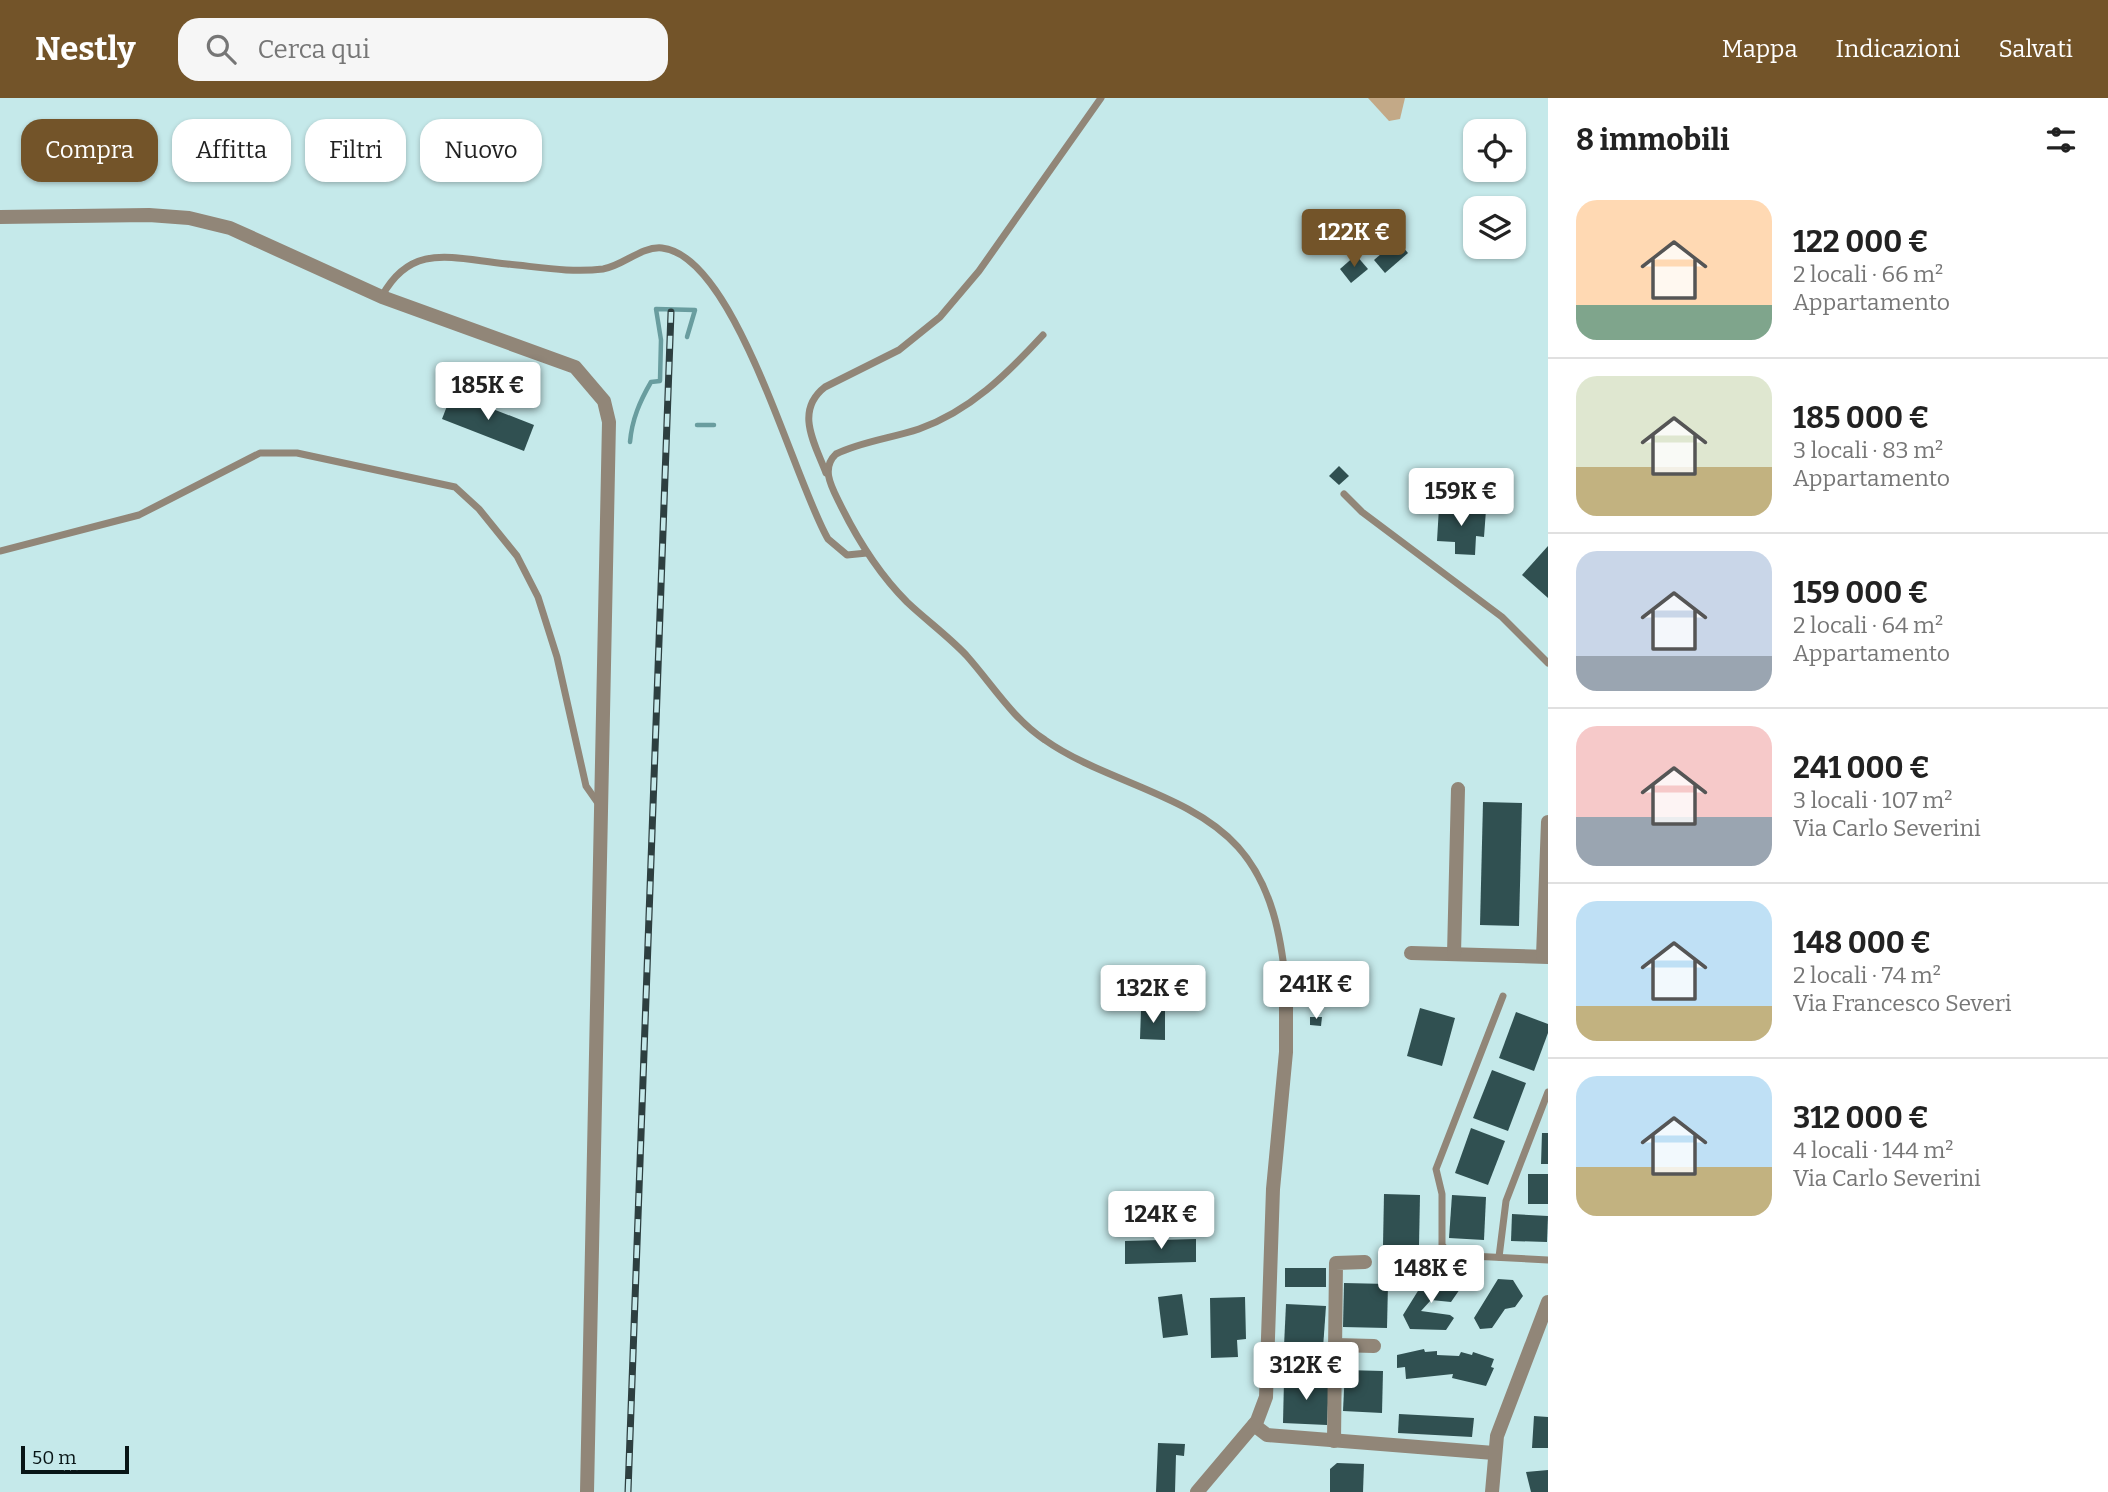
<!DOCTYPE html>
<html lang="it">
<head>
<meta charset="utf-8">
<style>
	body { margin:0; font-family:Bitter,serif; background:#f6f6f6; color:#222; height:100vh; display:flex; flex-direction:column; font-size:26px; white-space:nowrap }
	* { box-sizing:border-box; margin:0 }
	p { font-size:23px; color:#767676 }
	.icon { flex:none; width:38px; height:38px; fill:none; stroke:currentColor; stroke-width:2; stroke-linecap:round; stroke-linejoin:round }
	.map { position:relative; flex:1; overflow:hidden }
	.drawer { display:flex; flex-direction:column; background:#fff; width:560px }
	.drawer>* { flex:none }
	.banner { position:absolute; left:21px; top:21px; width:665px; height:63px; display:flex; gap:14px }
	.controls { position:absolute; left:1463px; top:21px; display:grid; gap:14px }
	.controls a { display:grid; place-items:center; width:63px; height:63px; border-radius:14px; background:#fff; box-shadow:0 2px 5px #0004; font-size:35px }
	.scale { position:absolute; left:21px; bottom:18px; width:108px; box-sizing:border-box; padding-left:7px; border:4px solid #081516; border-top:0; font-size:19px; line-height:24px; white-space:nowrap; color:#081516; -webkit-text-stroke:5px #c5e9ea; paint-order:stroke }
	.price { position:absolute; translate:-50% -60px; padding:0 16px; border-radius:7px; background:#fff; color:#222; font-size:23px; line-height:46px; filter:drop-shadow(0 2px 4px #0008) }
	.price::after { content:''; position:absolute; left:50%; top:42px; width:21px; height:16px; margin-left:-10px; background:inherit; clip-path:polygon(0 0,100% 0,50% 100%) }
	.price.current { background:#735429; color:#fff }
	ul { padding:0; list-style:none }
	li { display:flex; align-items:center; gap:21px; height:175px; padding:0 28px }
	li+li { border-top:2px solid #e0e0e0 }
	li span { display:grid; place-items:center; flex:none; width:196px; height:140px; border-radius:21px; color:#555 }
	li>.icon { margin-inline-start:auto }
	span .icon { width:84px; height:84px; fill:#fffc; stroke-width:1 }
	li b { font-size:30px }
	h2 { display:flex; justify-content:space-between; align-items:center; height:84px; padding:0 28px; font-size:30px }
	.chip { padding:0 24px; border-radius:21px; background:#fff; box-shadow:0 2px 5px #0004; font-size:24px; line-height:63px }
	.chip.current { background:#735429; color:#fff }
	header { display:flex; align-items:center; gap:42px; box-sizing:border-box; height:98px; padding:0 35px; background:#735429; color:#fff }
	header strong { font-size:33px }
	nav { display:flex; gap:38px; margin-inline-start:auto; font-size:24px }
	.search { width:490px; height:63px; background:#f6f6f6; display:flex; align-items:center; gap:18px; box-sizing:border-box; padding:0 24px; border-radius:21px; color:#767676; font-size:26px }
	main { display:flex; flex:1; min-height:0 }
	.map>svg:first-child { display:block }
	.forest { fill:#c3a987 }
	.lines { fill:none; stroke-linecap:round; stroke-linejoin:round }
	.stream { stroke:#699d9f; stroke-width:4.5 }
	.building { fill:#305051 }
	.service { stroke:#918678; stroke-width:7 }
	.minor { stroke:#918678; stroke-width:14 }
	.rail-casing { stroke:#2d3f40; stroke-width:7 }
	.rail { stroke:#c5e9ea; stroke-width:4.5; stroke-dasharray:13; stroke-linecap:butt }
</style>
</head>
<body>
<header>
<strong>Nestly</strong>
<div class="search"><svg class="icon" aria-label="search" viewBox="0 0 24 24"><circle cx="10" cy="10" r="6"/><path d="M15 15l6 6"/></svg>Cerca qui</div>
<nav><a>Mappa</a><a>Indicazioni</a><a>Salvati</a></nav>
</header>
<main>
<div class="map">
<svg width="1548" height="1394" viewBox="0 0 1548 1394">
	<rect width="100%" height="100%" fill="#c5e9ea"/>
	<path class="forest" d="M 1368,0 L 1405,0 L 1400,21 L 1389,23 Z"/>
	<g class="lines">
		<g class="stream">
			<path d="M 697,327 L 714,327"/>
			<path d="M 630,344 C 632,321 640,303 651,284 L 660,283 L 661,242 L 656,211 L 695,212 L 687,239"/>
		</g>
	</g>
	<g class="building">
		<path d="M 1381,124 L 1392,136 L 1373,152 L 1363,140 Z"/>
		<path d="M 1397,142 L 1408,155 L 1385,175 L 1374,162 Z"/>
		<path d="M 1356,157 L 1368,171 L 1351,185 L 1340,171 Z"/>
		<path d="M 452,295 L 534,327 L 524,353 L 442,321 Z"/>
		<path d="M 1339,368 L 1349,378 L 1339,387 L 1329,378 Z"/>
		<path d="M 1439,409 L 1486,412 L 1484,439 L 1476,438 L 1475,457 L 1455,456 L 1455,444 L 1437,443 Z"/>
		<path d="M 1548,448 L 1548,500 L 1522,477 Z"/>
		<path d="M 1483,704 L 1522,705 L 1519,828 L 1480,827 Z"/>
		<path d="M 1420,910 L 1455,920 L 1442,968 L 1407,958 Z"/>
		<path d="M 1141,912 L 1165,912 L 1165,942 L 1140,941 Z"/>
		<path d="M 1516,914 L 1548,926 L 1548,935 L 1534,973 L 1499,960 Z"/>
		<path d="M 1310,919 L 1322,919 L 1321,928 L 1310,927 Z"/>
		<path d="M 1492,972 L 1526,985 L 1508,1033 L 1473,1020 Z"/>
		<path d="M 1471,1030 L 1505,1043 L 1488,1087 L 1455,1075 Z"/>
		<path d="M 1542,1035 L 1548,1035 L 1548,1066 L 1541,1066 Z"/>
		<rect x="1528" y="1076" width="20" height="30"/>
		<path d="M 1384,1096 L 1420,1097 L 1419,1148 L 1383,1147 Z"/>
		<path d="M 1452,1097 L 1486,1099 L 1484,1142 L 1449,1140 Z"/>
		<path d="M 1127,1098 L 1197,1098 L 1197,1121 L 1127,1120 Z"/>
		<path d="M 1512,1116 L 1548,1118 L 1547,1144 L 1511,1143 Z"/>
		<path d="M 1196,1141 L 1196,1164 L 1125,1166 L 1125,1143 Z"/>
		<rect x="1285" y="1170" width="41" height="19"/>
		<path d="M 1426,1180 L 1456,1182 L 1460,1191 L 1451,1204 L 1431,1202 L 1421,1213 L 1450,1217 L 1454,1220 L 1446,1232 L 1410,1231 L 1403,1217 Z"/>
		<path d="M 1498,1181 L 1513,1182 L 1523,1198 L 1515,1209 L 1505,1211 L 1492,1230 L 1480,1231 L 1474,1220 Z"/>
		<path d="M 1344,1185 L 1388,1186 L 1387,1230 L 1343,1229 Z"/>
		<path d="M 1182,1196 L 1188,1237 L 1163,1240 L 1158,1199 Z"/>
		<path d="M 1245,1199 L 1246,1241 L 1237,1242 L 1238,1259 L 1211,1260 L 1210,1200 Z"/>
		<path d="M 1286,1206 L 1326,1208 L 1323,1250 L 1284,1248 Z"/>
		<path d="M 1424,1251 L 1425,1254 L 1437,1253 L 1437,1257 L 1459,1258 L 1461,1254 L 1472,1257 L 1473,1254 L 1494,1261 L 1491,1269 L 1494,1270 L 1486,1288 L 1452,1280 L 1453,1276 L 1406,1281 L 1405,1269 L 1397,1270 L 1397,1257 Z"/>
		<path d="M 1345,1272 L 1383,1273 L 1382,1315 L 1343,1313 Z"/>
		<path d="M 1284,1282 L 1329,1283 L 1327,1327 L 1283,1325 Z"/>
		<path d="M 1399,1316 L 1474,1320 L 1472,1339 L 1398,1335 Z"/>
		<path d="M 1534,1318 L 1548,1319 L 1548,1350 L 1532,1350 Z"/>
		<path d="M 1158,1345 L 1185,1346 L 1184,1358 L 1176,1357 L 1175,1394 L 1156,1394 Z"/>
		<path d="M 1337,1365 L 1364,1366 L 1363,1394 L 1330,1394 L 1330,1371 Z"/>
		<path d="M 1548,1372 L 1548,1394 L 1531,1394 L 1526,1374 Z"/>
	</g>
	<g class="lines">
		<g class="service">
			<path d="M 382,198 C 412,143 454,161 507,166 C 539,169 571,175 603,171 C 623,168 641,148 662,150 C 736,158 793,381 828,441 L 847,457 L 867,455"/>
			<path d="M 1043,237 C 1007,276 970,313 919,331 C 892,340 860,344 836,356 C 821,370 831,388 839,404 C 857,441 878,475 907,504 C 926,522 948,538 966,557 C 992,586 1012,620 1045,642 C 1103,683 1191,696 1238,749 C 1272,787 1281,838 1286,887"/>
			<path d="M 826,375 C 815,346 794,313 825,289 L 899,252 L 940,219 L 979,173 L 1101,0"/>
			<path d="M 1344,396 L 1362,414 L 1502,519 L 1548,565"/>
			<path d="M 0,453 L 139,417 L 260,355 L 297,355 L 455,389 L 479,411 L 517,458 L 538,499 L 557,559 L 586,688 L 600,708"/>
			<path d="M 1503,898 L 1436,1071 L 1442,1096 L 1442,1147 L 1451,1157 L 1548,1162"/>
			<path d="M 1499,1159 L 1506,1103 L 1548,994"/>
		</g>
		<g class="minor">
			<path d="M 0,119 L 149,117 L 189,120 L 230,130 L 382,199 L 575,269 L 604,303 L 609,324 L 587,1394"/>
			<path d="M 1411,855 L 1548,859"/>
			<path d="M 1454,856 L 1458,691"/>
			<path d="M 1543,858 L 1548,724"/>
			<path d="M 1335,1247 L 1374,1248"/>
			<path d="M 1294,1263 L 1335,1263"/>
			<path d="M 1254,1327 L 1267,1337 L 1494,1355"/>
			<path d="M 1334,1343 L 1336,1165 L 1365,1164"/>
			<path d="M 1197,1394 L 1257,1323 L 1266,1299 L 1273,1091 L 1286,954 L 1286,887"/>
			<path d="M 1492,1394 L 1497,1338 L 1548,1204"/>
		</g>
		<g class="rail-casing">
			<path id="rail" d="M 628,1394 L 671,214"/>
		</g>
		<use href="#rail" class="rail"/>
	</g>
</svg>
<div class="controls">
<a><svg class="icon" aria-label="locate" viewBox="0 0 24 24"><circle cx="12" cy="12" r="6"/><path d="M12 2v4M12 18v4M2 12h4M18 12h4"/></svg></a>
<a><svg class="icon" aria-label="layers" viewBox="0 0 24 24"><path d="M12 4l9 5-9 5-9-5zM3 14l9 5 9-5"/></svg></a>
</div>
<div class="scale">50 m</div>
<b class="price current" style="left:1354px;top:171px">122K €</b>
<b class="price" style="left:488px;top:324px">185K €</b>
<b class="price" style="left:1461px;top:430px">159K €</b>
<b class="price" style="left:1316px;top:923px">241K €</b>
<b class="price" style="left:1153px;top:927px">132K €</b>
<b class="price" style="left:1161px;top:1153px">124K €</b>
<b class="price" style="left:1431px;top:1207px">148K €</b>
<b class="price" style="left:1306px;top:1304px">312K €</b>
<div class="banner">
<a class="chip current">Compra</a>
<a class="chip">Affitta</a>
<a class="chip">Filtri</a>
<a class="chip">Nuovo</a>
</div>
</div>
<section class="drawer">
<h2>8 immobili<svg class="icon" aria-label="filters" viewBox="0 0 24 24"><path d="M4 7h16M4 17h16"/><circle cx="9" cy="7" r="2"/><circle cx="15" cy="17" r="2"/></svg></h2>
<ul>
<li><span style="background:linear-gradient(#ffd9b3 75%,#7fa58c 0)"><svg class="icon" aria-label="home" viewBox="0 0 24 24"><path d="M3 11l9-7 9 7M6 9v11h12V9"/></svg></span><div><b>122 000 €</b><p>2 locali · 66 m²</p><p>Appartamento</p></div></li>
<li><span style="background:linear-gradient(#dfe7d0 65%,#c2b280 0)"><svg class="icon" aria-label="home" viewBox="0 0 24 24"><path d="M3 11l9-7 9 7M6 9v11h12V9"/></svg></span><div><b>185 000 €</b><p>3 locali · 83 m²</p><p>Appartamento</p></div></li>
<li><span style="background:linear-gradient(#c9d6e8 75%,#9aa5b1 0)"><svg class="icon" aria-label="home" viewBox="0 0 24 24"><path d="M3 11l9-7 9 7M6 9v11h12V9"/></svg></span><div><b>159 000 €</b><p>2 locali · 64 m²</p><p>Appartamento</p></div></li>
<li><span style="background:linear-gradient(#f6c9c9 65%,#9aa5b1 0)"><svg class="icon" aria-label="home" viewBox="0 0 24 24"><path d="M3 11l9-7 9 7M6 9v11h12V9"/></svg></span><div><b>241 000 €</b><p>3 locali · 107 m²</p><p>Via Carlo Severini</p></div></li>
<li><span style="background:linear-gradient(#bfe0f5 75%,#c2b280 0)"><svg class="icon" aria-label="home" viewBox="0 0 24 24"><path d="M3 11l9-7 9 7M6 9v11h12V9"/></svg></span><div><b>148 000 €</b><p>2 locali · 74 m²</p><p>Via Francesco Severi</p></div></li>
<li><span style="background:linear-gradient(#bfe0f5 65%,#c2b280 0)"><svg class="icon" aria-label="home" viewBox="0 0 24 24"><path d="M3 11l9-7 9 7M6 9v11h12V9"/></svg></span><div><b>312 000 €</b><p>4 locali · 144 m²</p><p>Via Carlo Severini</p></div></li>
</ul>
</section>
</main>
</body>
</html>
